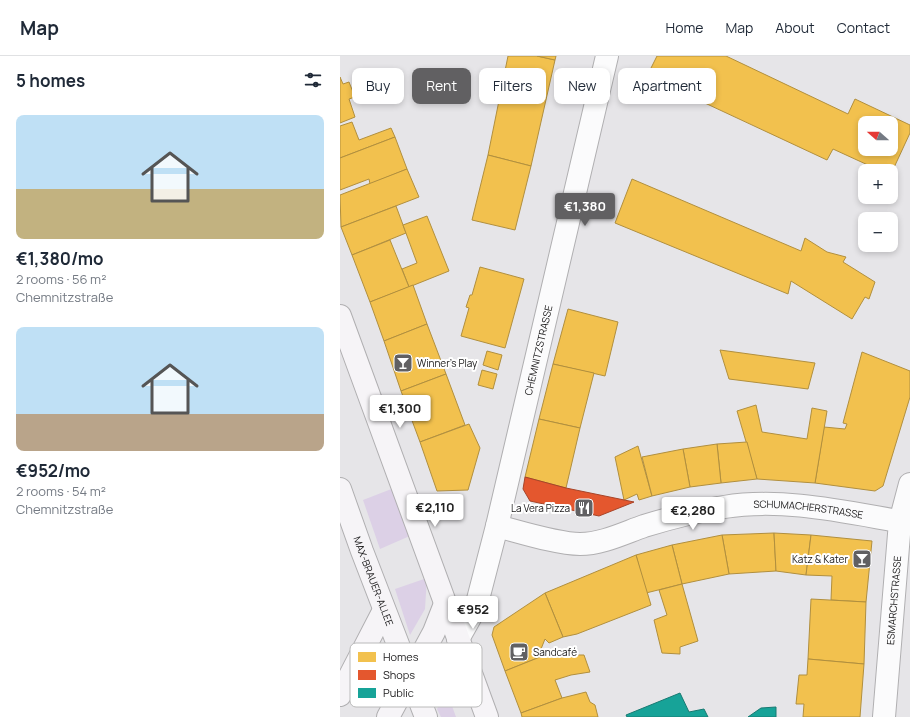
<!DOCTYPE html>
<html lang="en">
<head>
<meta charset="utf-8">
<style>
	body { margin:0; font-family:Manrope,sans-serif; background:#f6f6f7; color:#1f2937; height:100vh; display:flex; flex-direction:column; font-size:15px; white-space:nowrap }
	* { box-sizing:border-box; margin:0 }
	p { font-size:13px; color:#747a83 }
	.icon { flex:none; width:22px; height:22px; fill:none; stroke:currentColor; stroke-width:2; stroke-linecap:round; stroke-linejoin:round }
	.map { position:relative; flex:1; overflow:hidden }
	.details { display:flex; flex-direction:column; background:#fff; width:340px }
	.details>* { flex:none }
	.top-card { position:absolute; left:12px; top:12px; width:380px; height:36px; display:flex; gap:8px }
	.needle { width:26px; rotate:291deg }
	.controls { position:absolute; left:518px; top:60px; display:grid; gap:8px }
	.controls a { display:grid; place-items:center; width:40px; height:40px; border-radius:8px; background:#fff; box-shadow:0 2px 6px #0003; font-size:20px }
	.price { position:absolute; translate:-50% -34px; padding:0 9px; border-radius:4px; background:#fff; color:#222; font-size:13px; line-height:26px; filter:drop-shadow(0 1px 2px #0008) }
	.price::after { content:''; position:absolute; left:50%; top:24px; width:12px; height:9px; margin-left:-6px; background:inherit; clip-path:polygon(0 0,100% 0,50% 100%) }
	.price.active { background:#616062; color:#fff }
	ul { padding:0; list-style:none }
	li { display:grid; align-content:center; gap:8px; height:212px; padding:0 16px }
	li span { display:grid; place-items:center; height:124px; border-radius:8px; color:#555 }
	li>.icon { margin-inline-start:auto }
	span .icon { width:72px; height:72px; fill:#fffc; stroke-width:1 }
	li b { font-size:17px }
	h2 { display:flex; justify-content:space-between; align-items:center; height:48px; padding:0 16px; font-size:17px }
	.tag { padding:0 14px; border-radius:8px; background:#fff; box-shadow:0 2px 6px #0003; font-size:14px; line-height:36px }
	.tag.active { background:#616062; color:#fff }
	header { display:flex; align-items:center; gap:24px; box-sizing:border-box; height:56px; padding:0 20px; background:#fff; border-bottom:1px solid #e0e1e3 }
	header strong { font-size:19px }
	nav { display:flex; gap:22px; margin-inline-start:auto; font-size:14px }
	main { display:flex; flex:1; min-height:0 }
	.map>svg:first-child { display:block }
	.green { fill:#dcd0e6 }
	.homes { fill:#f2c14e; stroke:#b18f3e; fill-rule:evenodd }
	.shops { fill:#e4572e; stroke:#a74428 }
	.public { fill:#17a398; stroke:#187a72 }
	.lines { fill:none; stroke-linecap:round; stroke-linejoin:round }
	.minor-casing { stroke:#b0afb1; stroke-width:24 }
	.secondary-casing { stroke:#b0afb1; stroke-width:24 }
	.minor { stroke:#fbfbfc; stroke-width:22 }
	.secondary { stroke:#f6f4f7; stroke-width:22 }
	.labels { text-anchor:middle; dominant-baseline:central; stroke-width:4; stroke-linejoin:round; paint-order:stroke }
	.street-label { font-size:10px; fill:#1a191a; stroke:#fff }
	.poi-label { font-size:10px; fill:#1a191a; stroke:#fff; text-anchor:start }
	.key { fill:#fff; stroke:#bababa; stroke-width:1 }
	.key-label { font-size:11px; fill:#1a191a }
</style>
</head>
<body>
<header>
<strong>Map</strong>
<nav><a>Home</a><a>Map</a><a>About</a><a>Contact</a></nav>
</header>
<main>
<section class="details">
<h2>5 homes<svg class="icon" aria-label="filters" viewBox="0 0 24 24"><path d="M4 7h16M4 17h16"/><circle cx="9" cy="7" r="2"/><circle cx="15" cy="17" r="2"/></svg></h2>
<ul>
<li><span style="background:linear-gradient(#bfe0f5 60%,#c2b280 0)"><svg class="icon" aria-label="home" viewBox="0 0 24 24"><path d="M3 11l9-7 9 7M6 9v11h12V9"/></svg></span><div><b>€1,380/mo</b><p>2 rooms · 56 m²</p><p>Chemnitzstraße</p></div></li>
<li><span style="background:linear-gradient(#bfe0f5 70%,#b9a48a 0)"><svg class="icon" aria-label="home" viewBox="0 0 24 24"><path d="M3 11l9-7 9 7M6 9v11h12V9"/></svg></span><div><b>€952/mo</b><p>2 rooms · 54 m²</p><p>Chemnitzstraße</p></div></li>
</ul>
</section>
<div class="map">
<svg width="570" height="661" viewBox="0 0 570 661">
	<rect width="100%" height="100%" fill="#e6e5e8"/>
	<g class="green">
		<path d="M 54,432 L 72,479 L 40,493 L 23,444 Z"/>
		<path d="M 87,522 L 85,553 L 70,579 L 55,533 Z"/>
		<path d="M 107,636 L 116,661 L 101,661 L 97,653 Z"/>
	</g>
	<g class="homes">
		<path d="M 168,0 L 197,0 L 215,4 L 191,110 L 148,99 Z"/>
		<path d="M 197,0 L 216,0 L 215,4 Z"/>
		<path d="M 317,0 L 386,0 L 508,58 L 515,43 L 570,69 L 570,77 L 551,118 L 551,115 L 541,115 L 493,93 L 487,104 L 307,20 ZM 525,67 L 551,67 L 551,93 L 525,93 Z"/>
		<path d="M 0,21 L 3,28 L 9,26 L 15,41 L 9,43 L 15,61 L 0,67 Z"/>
		<path d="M 12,66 L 19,84 L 51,72 L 55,81 L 0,102 L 0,70 Z"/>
		<path d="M 55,81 L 67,113 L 30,128 L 29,123 L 0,134 L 0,102 Z"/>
		<path d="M 148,99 L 191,110 L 175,174 L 132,164 Z"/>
		<path d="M 67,113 L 79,141 L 1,171 L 0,139 Z"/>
		<path d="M 292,123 L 461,195 L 465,182 L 487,196 L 506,201 L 503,206 L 535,226 L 529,243 L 525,241 L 512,263 L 451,225 L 448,238 L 275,167 Z"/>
		<path d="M 56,150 L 66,177 L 12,199 L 1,171 Z"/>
		<path d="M 87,160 L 109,215 L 69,231 L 62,213 L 77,207 L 63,169 Z"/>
		<path d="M 50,184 L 69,231 L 30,246 L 12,199 Z"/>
		<path d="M 140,211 L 184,223 L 165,292 L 121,280 L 129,252 L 126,251 L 130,239 L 132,239 Z"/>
		<path d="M 73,229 L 87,268 L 44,285 L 30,246 Z"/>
		<path d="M 228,253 L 278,266 L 265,320 L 213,308 Z"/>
		<path d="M 87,268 L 106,318 L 61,335 L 44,285 Z"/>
		<path d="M 380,294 L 475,307 L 468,333 L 389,323 Z"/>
		<path d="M 147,295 L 162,299 L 158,314 L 143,309 Z"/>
		<path d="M 522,296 L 570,315 L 570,341 L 543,430 L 535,435 L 475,427 L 484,371 L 505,373 L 507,368 L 503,367 Z"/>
		<path d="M 213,308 L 254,317 L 240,372 L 199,363 Z"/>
		<path d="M 142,314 L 157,318 L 153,333 L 138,329 Z"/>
		<path d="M 106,318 L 125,369 L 80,386 L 61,335 Z"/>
		<path d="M 416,349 L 422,376 L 467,383 L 472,352 L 487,355 L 475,427 L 417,423 L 397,355 Z"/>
		<path d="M 199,363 L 240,372 L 226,432 L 185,421 Z"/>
		<path d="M 129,368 L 140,392 L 128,434 L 97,435 L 80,386 Z"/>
		<path d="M 407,386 L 417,423 L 381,427 L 377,388 Z"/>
		<path d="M 377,388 L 381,427 L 350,431 L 343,393 Z"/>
		<path d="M 298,390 L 312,440 L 299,444 L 297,438 L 284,444 L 275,401 Z"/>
		<path d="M 343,393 L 350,431 L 312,440 L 302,401 Z"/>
		<path d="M 434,477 L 436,515 L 389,518 L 382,479 Z"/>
		<path d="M 434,477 L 471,479 L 466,519 L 436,515 Z"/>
		<path d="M 382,479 L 389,518 L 342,528 L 332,489 Z"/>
		<path d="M 471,479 L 532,485 L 526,546 L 491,544 L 492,520 L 466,519 Z"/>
		<path d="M 332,489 L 342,528 L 306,537 L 296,499 Z"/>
		<path d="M 296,499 L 311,549 L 237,578 L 223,581 L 205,537 Z"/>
		<path d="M 342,528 L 358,585 L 340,591 L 340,598 L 322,597 L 314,564 L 327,559 L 319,534 Z"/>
		<path d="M 205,537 L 223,581 L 209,587 L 205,583 L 201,593 L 205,599 L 165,615 L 152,579 L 154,571 Z"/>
		<path d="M 471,543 L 526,546 L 524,608 L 468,603 Z"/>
		<path d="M 205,599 L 244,599 L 250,616 L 231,619 L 215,624 L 222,642 L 181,657 L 165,615 Z"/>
		<path d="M 468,603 L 524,608 L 520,661 L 463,661 L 464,648 L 456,648 L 459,619 L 467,619 Z"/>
		<path d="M 246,636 L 250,646 L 255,649 L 258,661 L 182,661 L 181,657 L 222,642 Z"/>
	</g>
	<path class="shops" d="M 185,421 L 226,432 L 294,446 L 259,460 L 190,445 L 183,433 Z"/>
	<g class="public">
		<path d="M 340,637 L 349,656 L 364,653 L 368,661 L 287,661 L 286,659 Z"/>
		<path d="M 436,651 L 436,661 L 408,661 L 421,652 Z"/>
	</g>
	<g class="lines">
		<g class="minor-casing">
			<g id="minor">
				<path id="s1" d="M 157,470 C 180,476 218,488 240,488 C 262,488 284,477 304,470 C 330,462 357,455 384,451 C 445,441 509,457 570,467"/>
				<path id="s2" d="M 118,583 L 136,551 L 157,470 L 267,0"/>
				<path id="s3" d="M 544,661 L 560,466 L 570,428"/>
			</g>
		</g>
		<g class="secondary-casing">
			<g id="secondary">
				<path d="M 0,260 L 147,661"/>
				<path id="s4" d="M 0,433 L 22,495 L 86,661"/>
				<path d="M 0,639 L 44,554"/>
				<path d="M 48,661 L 94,576 L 105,548"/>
			</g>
		</g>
		<use href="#minor" class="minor"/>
		<use href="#secondary" class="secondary"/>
	</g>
	<defs>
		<g id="bar-square" transform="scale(1)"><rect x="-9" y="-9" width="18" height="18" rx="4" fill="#616062" stroke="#fff"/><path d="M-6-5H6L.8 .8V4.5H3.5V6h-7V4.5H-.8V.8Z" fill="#fff"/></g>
		<g id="restaurant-square" transform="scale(1)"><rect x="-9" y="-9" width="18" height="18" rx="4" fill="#616062" stroke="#fff"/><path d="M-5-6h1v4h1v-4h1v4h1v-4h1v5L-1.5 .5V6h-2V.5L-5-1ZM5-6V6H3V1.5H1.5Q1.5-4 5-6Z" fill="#fff"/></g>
		<g id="cafe-square" transform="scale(1)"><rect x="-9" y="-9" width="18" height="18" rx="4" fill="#616062" stroke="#fff"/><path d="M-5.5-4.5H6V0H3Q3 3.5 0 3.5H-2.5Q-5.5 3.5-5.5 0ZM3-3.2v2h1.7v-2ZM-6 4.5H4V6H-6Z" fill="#fff"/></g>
	</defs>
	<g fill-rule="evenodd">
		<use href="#bar-square" x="63" y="307"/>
		<use href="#restaurant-square" x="244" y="452"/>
		<use href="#bar-square" x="522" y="503"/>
		<use href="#cafe-square" x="179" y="596"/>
	</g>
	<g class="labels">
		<g class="street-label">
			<text stroke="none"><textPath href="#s2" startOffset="301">CHEMNITZSTRASSE</textPath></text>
			<text stroke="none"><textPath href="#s1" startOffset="319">SCHUMACHERSTRASSE</textPath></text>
			<text stroke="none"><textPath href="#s4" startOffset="98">MAX-BRAUER-ALLEE</textPath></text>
			<text stroke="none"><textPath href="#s3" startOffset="117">ESMARCHSTRASSE</textPath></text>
		</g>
		<g class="poi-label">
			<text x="77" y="307">Winner's Play</text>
			<text x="230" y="452" text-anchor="end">La Vera Pizza</text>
			<text x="508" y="503" text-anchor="end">Katz &amp; Kater</text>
			<text x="193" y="596">Sandcafé</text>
		</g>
	</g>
	<rect x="10" y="587" width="132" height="64" rx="6" class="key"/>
	<rect x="18" y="596" width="18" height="10" fill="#f2c14e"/>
	<rect x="18" y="614" width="18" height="10" fill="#e4572e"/>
	<rect x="18" y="632" width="18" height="10" fill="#17a398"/>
	<g class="key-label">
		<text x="43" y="605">Homes</text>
		<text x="43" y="623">Shops</text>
		<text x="43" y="641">Public</text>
	</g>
</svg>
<div class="controls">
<a><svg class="needle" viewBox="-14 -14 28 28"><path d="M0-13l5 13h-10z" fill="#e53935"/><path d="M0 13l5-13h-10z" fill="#747a83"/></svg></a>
<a>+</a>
<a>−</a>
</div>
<b class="price active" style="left:245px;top:171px">€1,380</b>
<b class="price" style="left:60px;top:373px">€1,300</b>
<b class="price" style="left:95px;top:472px">€2,110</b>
<b class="price" style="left:353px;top:475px">€2,280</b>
<b class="price" style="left:133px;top:574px">€952</b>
<div class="top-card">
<a class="tag">Buy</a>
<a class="tag active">Rent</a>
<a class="tag">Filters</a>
<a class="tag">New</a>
<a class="tag">Apartment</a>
</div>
</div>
</main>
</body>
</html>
